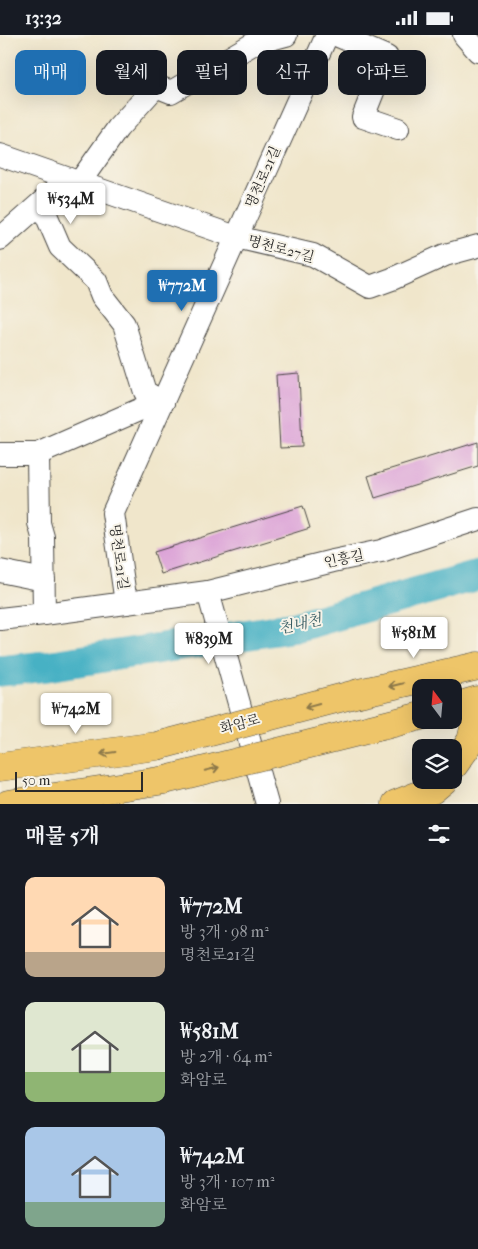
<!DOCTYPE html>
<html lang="ko">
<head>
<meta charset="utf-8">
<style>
	body { margin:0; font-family:"IM FELL French Canon","Noto Serif KR",serif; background:#20242c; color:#f1f3f6; height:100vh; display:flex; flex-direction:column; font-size:19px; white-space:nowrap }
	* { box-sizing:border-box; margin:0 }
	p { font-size:16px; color:#9ea1a6 }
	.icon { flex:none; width:28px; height:28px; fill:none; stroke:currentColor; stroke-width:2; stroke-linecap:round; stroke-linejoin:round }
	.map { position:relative; height:769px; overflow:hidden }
	.details { display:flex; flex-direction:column; background:#171b24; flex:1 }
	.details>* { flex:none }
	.hud { position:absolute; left:15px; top:15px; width:449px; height:45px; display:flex; gap:10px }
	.needle { width:32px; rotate:344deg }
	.fabs { position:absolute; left:412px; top:644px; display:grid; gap:10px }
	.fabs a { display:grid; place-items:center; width:50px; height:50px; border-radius:10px; background:#171b24; box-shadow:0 5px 20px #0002; font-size:25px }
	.scale { position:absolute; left:15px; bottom:12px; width:128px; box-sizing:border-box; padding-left:5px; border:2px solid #2b2b2b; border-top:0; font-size:14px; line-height:18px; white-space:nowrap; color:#2b2b2b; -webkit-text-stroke:4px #f7f3e8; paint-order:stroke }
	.price { position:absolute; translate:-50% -42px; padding:0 11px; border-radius:5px; background:#fff; color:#222; font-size:16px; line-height:32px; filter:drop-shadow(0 1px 2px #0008) }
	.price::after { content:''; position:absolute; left:50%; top:30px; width:15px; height:11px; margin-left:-8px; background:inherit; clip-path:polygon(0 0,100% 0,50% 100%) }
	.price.active { background:#1f6fb2; color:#fff }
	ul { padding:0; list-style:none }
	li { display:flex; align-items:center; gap:15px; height:125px; padding:0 25px }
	li span { display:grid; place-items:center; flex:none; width:140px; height:100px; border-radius:10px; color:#555 }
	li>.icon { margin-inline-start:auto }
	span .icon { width:60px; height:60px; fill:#fffc; stroke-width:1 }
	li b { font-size:21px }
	h2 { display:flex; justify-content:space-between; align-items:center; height:60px; padding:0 25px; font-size:21px }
	.tag { padding:0 18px; border-radius:10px; background:#171b24; box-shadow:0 5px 20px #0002; font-size:18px; line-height:45px }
	.tag.active { background:#1f6fb2; color:#fff }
	.status { display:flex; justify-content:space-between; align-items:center; height:35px; padding:0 25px; background:#171b24; direction:ltr }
	.status svg { height:14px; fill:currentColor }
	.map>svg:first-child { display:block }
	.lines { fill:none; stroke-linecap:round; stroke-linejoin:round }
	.river { stroke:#46b1c4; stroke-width:31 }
	.building { fill:#dca3d7 }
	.minor-casing { stroke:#494743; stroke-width:24 }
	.major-casing { stroke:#494743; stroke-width:29 }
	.minor { stroke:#fff; stroke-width:22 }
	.major { stroke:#eec569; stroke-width:28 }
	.major-bridge-casing { stroke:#494743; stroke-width:29; stroke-linecap:butt }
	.major-bridge { stroke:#eec569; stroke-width:28 }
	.oneway { stroke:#8c784a }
	.labels { text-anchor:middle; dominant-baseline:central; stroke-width:4; stroke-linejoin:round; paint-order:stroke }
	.street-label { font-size:14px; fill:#2b2b2b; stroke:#f7f3e8 }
	.water-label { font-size:15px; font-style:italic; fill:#345a61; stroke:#f7f3e8 }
</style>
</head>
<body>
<div class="status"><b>13:32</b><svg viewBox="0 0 49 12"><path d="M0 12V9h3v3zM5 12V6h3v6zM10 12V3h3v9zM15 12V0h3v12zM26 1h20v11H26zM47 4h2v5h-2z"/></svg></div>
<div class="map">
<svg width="478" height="769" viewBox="0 0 478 769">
	<rect width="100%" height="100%" fill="#f7f3e8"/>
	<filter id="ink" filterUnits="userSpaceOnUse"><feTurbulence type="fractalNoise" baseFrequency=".02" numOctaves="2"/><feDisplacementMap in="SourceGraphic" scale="10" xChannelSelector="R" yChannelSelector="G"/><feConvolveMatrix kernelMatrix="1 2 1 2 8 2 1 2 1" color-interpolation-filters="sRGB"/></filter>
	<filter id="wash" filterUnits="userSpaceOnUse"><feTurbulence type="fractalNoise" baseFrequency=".0096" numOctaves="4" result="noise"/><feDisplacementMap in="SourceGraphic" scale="20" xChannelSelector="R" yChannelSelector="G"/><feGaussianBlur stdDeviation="1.12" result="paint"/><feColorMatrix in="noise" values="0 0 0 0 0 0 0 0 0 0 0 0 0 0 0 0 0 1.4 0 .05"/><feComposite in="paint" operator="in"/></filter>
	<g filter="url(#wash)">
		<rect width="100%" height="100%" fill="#f0e6cb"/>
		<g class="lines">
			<path class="river" d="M 0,636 L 47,631 L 295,592 L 478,540"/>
		</g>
		<g id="blocks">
			<g class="building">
				<path d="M 299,338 L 302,412 L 280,413 L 276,340 Z"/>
				<path d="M 478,407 L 478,431 L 375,463 L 368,441 Z"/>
				<path d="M 303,471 L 310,493 L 161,539 L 154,517 Z"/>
			</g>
		</g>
	</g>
	<g filter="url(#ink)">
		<use href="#blocks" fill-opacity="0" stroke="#494743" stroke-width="1"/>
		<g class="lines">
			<g class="minor-casing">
				<g id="minor">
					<path d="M 336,0 L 387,22 L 363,82 L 398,94"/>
					<path d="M 464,0 L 478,16"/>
					<path d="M 0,120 L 236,202 L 313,220 L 370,252 L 392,244 L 445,220 L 478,211"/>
					<path d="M 79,148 L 118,93 L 156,51 L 171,57 L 253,9 L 286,0"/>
					<path d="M 41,168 L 60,212 L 96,246 L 102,261 L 124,289 L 145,357 L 163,367"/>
					<path d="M 0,204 L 68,144"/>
					<path d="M 0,419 L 38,419 L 141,374 L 163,367"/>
					<path d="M 38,419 L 39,488 L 43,502 L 44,579"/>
					<path d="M 0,536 L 44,545"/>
					<path d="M 208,557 L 267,769"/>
					<path d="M 126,568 L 113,478 L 327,0"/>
					<path d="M 0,584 L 44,579 L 208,557 L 333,526 L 381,516 L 478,484"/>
				</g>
			</g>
			<g class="major-casing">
				<g id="major">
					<path d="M 359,658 L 478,631"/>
					<path d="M 454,672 L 478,665"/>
					<path d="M 382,691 L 421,681"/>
					<path d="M 454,730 L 471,706 L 478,676"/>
					<path d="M 0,732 L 157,711"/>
					<path d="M 8,769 L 165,745"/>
					<path d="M 396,769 L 432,755 L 444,745"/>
				</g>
			</g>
			<use href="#minor" class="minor"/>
			<use href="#major" class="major"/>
			<g class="major-bridge-casing">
				<g id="major-bridge">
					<path d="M 157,711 L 359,658"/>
					<path d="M 165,745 L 382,691"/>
				</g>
			</g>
			<use href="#major-bridge" class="major-bridge"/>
		</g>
		<defs><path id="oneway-shaft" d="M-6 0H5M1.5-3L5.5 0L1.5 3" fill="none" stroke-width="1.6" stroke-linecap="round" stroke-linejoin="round" transform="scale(1.25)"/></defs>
		<g class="oneway">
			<use href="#oneway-shaft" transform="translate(396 650) rotate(167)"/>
			<use href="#oneway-shaft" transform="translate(312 671) rotate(165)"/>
			<use href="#oneway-shaft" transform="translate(108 718) rotate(172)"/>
			<use href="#oneway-shaft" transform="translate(212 734) rotate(-14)"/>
		</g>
	</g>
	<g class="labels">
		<g class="street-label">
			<text transform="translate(263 142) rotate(-66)">명천로21길</text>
			<text transform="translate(281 214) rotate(15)">명천로27길</text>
			<text transform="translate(119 522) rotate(82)">명천로21길</text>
			<text transform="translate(344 524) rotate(-12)">인흥길</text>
			<text transform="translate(240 689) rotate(-15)">화암로</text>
		</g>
		<g class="water-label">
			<text transform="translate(300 589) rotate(-13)">천내천</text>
		</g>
	</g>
</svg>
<div class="fabs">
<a><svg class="needle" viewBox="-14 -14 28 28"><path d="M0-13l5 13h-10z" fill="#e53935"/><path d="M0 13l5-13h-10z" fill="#9ea1a6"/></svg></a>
<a><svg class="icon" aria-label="layers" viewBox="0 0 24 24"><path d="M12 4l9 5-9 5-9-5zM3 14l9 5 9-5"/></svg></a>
</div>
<div class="scale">50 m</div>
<b class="price" style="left:71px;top:190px">₩534M</b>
<b class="price active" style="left:182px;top:277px">₩772M</b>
<b class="price" style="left:414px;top:624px">₩581M</b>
<b class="price" style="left:209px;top:630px">₩839M</b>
<b class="price" style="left:76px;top:700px">₩742M</b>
<div class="hud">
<a class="tag active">매매</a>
<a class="tag">월세</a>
<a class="tag">필터</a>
<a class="tag">신규</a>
<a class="tag">아파트</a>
</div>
</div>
<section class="details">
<h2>매물 5개<svg class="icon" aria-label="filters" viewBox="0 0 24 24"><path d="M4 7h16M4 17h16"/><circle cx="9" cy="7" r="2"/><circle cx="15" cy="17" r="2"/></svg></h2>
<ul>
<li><span style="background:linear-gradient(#ffd9b3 75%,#b9a48a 0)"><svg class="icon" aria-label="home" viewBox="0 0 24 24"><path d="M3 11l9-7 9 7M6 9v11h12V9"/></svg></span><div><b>₩772M</b><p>방 3개 · 98 m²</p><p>명천로21길</p></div></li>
<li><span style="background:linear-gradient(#dfe7d0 70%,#8fb573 0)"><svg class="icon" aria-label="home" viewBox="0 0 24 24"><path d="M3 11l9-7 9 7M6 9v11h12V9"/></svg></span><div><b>₩581M</b><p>방 2개 · 64 m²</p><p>화암로</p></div></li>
<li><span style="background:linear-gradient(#a9c7e8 75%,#7fa58c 0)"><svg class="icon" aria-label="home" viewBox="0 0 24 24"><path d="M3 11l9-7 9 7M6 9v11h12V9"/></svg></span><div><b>₩742M</b><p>방 3개 · 107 m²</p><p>화암로</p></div></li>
</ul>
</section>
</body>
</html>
